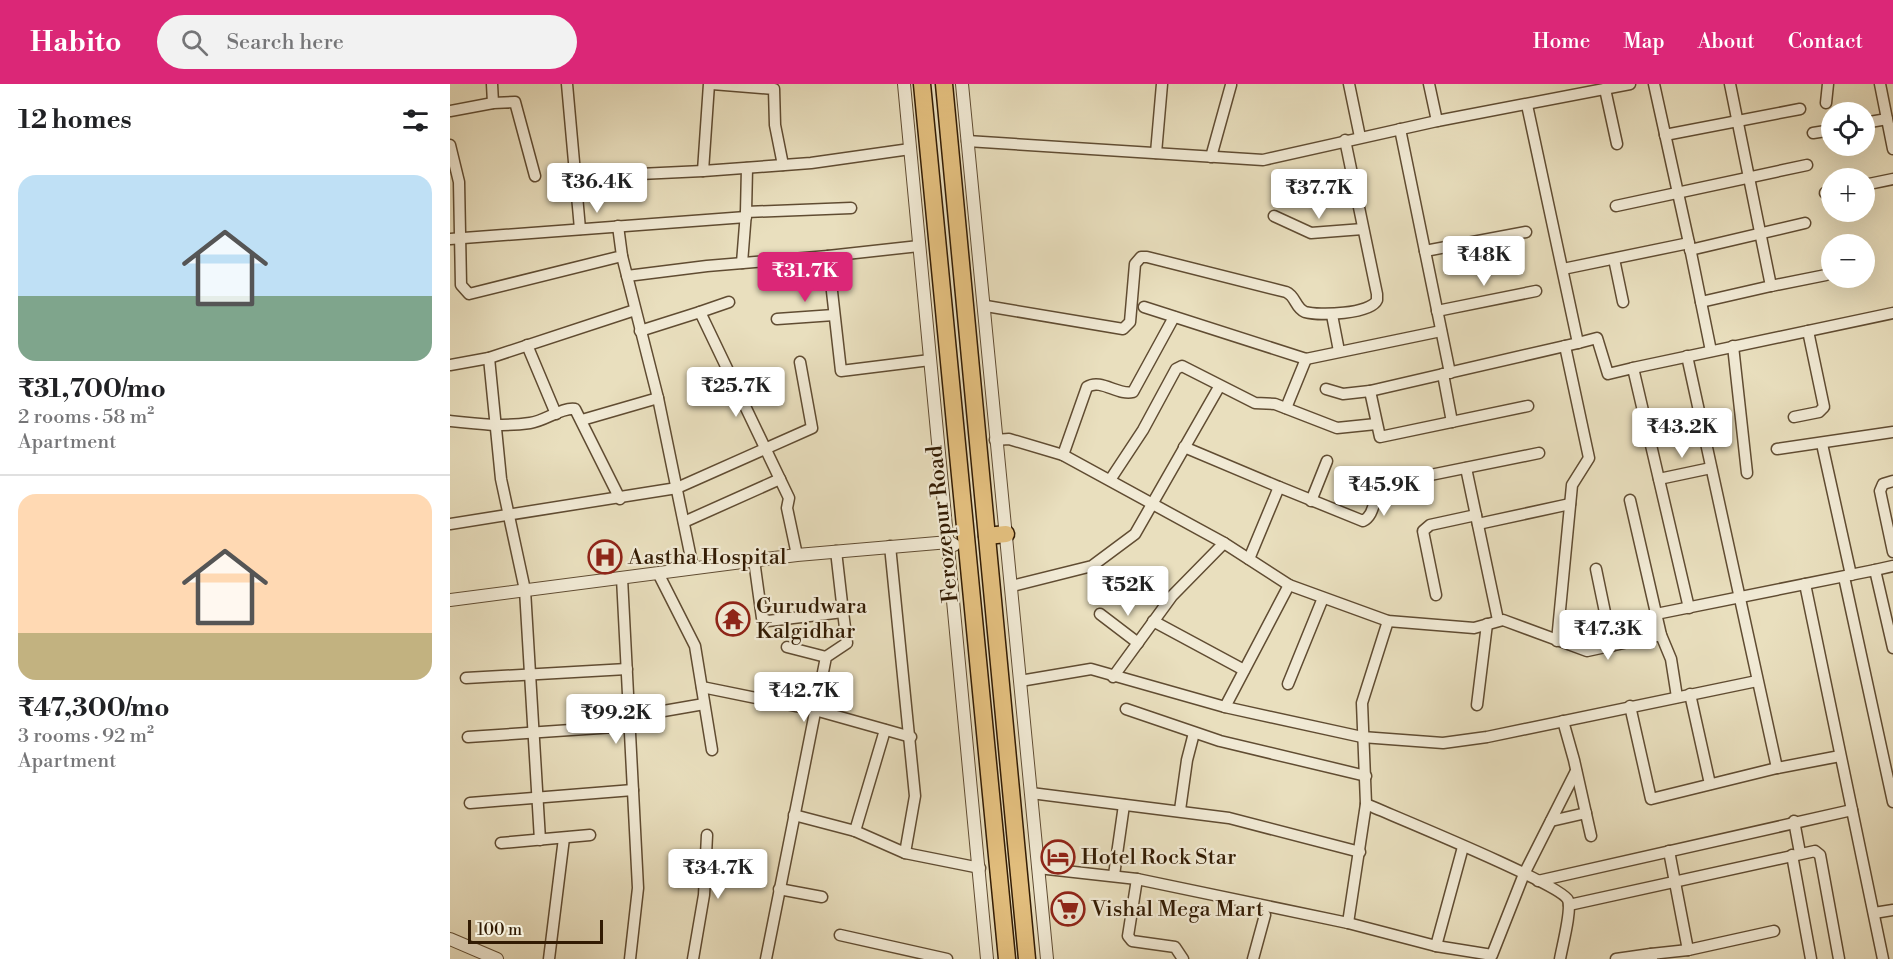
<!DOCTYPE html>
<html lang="en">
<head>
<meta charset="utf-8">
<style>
	body { margin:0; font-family:"Libre Bodoni",serif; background:#f2f2f2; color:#202124; height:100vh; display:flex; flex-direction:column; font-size:22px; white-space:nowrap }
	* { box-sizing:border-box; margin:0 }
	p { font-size:20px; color:#757577 }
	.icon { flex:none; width:33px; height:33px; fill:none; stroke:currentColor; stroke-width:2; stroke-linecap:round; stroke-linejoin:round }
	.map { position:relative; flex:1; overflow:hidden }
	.drawer { display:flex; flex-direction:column; background:#fff; width:450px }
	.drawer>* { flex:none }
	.fabs { position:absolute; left:1371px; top:18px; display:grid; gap:12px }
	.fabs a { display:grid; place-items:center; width:54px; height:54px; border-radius:50%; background:#fff; box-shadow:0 6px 24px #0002; font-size:30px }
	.scale { position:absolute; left:18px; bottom:15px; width:135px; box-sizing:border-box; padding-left:6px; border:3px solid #321b03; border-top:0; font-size:16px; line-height:21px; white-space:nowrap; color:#321b03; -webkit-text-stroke:4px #f1ead5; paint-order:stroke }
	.price { position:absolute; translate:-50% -51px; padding:0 14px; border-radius:6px; background:#fff; color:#222; font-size:20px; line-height:39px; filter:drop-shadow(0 2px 3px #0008) }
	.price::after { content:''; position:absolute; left:50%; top:36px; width:18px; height:14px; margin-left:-9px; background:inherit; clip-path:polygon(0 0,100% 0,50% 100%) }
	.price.current { background:#db2777; color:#fff }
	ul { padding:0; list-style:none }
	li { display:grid; align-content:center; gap:12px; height:318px; padding:0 18px }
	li+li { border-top:2px solid #e0e0e0 }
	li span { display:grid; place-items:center; height:186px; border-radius:18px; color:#555 }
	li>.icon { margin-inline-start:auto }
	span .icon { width:108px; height:108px; fill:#fffc; stroke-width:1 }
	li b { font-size:26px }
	h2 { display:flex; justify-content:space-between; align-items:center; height:72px; padding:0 18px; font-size:26px }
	header { display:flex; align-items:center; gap:36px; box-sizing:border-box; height:84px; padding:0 30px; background:#db2777; color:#fff }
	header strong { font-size:28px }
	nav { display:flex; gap:33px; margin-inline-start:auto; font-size:21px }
	.search { width:420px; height:54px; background:#f2f2f2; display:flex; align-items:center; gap:15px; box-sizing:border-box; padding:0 21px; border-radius:33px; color:#757577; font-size:22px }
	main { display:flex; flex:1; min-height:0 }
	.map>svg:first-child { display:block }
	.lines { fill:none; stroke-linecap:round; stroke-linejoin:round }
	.minor-casing { stroke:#604c32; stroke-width:13 }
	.tertiary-casing { stroke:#604c32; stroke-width:14 }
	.trunk-casing { stroke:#321b03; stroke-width:19 }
	.minor { stroke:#f1ead5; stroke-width:10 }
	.tertiary { stroke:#f1ead5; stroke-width:12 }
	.trunk { stroke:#e4c07f; stroke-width:16 }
	.labels { text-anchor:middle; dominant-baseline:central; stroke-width:4.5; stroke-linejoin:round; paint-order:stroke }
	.street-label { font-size:22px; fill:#321b03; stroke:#f1ead5 }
	.poi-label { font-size:22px; fill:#321b03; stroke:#f1ead5; text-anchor:start }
</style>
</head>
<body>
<header>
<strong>Habito</strong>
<div class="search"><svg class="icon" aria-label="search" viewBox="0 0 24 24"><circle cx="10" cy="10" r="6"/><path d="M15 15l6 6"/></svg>Search here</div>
<nav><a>Home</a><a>Map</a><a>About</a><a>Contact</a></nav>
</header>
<main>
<section class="drawer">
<h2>12 homes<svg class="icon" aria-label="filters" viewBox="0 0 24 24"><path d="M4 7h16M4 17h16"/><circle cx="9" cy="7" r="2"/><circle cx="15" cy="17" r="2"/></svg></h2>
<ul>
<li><span style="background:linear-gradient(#bfe0f5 65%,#7fa58c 0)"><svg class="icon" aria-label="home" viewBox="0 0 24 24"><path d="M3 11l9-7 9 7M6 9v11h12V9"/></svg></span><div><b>₹31,700/mo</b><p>2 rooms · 58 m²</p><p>Apartment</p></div></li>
<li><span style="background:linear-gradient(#ffd9b3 75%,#c2b280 0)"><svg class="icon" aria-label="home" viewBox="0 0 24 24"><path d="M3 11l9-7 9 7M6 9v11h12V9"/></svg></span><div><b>₹47,300/mo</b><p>3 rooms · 92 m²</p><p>Apartment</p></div></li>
</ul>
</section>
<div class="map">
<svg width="1443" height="875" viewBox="0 0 1443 875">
	<rect width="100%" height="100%" fill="#e9dfbe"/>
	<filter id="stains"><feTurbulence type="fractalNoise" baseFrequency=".00333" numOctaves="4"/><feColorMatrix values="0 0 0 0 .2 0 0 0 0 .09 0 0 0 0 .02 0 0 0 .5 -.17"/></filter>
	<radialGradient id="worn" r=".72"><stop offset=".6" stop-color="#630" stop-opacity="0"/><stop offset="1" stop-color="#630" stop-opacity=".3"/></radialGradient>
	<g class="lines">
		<g class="minor-casing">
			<g id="minor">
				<path d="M 42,0 L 43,19"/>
				<path d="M 117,0 L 130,145"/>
				<path d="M 259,0 L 253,87 L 361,79 L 460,65"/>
				<path d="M 262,0 L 324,5 L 325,41 L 333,81"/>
				<path d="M 899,0 L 910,53"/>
				<path d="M 979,0 L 987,37"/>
				<path d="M 1204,0 L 1239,159"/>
				<path d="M 1430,0 L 1443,65"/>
				<path d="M 1155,5 L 1167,60"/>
				<path d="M 1376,19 L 1378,0"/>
				<path d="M 0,27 L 43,19 L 65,18 L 85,92"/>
				<path d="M 1414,39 L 1437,35"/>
				<path d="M 950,45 L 1000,289"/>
				<path d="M 1363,49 L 1382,46"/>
				<path d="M 1215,51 L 1350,25"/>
				<path d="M 517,57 L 813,76 L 987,37 L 1180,0"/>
				<path d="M 0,61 L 9,98 L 11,201 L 19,210 L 172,172 L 168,142"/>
				<path d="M 706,69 L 712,0"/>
				<path d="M 761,73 L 781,1"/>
				<path d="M 126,93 L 253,87"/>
				<path d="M 1414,101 L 1443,95"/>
				<path d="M 1375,109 L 1382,108"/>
				<path d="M 1166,122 L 1357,81"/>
				<path d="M 296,128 L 297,84"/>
				<path d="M 824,132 L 861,149 L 913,145"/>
				<path d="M 0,155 L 296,133"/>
				<path d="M 1240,166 L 1355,139"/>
				<path d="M 975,167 L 1076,148"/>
				<path d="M 172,172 L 208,314 L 243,484"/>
				<path d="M 378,172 L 469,162"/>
				<path d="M 1164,175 L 1173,218"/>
				<path d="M 292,179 L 296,128 L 401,124"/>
				<path d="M 1113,185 L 1239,159 L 1261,267"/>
				<path d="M 177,192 L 257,182 L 378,172 L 391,287 L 480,276"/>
				<path d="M 1321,202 L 1376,191"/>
				<path d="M 1251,218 L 1321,202 L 1280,0"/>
				<path d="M 536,222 L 673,245 L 680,238 L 685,180 L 691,173 L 697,173 L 836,208 C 846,212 845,224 855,228 C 869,232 921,230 927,216 L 927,210 L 895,56"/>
				<path d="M 694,223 L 856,275 L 991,247"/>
				<path d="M 987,227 L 1086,207"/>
				<path d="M 250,228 L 279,218"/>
				<path d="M 882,231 L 889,267"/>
				<path d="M 327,235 L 384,231"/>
				<path d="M 190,247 L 250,228 L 339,414 L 337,424 L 347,471"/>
				<path d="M 1128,259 L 1147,254 L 1158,290 L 1183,284 L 1239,524"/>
				<path d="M 77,261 L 106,330"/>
				<path d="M 1283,262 L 1297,389"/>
				<path d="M 39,274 L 51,395 L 75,506 L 90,756"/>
				<path d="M 0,281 L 39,274 L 185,226"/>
				<path d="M 1183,284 L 1443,229"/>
				<path d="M 993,290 L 1002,338"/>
				<path d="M 876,305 L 893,310 L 920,307 L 1128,259 L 1077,21"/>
				<path d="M 920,307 L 930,353 L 1078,322"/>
				<path d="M 836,324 L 856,275"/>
				<path d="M 1344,333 L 1369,328 L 1374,323 L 1358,247"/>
				<path d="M 132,336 L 208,314"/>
				<path d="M 0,337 C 27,340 53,343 80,339 C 95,337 112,323 125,325 L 170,415"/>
				<path d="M 545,356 L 559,355 L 613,371 L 774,459 L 839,501 L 938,537 L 1024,544 L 1053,536 L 1137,567 L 1211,551"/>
				<path d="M 1372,360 L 1401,491"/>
				<path d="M 734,363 L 829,403"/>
				<path d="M 1327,365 L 1443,348"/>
				<path d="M 613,371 L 637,303 C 651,294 668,312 683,308 L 724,233"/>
				<path d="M 1016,384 L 1048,536"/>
				<path d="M 1209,395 L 1261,384"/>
				<path d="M 660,396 L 693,346 L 726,285 L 732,282 L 805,319 L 825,320 L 887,344 L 926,340"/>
				<path d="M 1443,397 L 1433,400 L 1430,407 L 1443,468"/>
				<path d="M 1180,416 L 1211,551 L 1221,575 L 1227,613"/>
				<path d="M 861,417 L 877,377"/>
				<path d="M 234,438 L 330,395"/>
				<path d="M 0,440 L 227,404 L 362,344 L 350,278"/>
				<path d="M 1028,440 L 1120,420"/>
				<path d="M 440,462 L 465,712 L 455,769"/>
				<path d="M 799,475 L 829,403 L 913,437 C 927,430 922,408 936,400 L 1089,369"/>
				<path d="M 304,476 L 312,534 L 318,537 L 393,528 L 386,467"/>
				<path d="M 1146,485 L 1162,562"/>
				<path d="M 1425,486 L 1443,482"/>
				<path d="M 208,489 L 245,562 L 262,666"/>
				<path d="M 1394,493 L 1443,718"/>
				<path d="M 172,494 L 188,804 L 180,875"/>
				<path d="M 1355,500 L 1433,875"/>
				<path d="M 562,502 L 642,482 L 685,450 L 769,303"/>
				<path d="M 986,511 L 973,447 L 980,441 L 1026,431"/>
				<path d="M 650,530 L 688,559"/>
				<path d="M 1206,530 L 1425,486 L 1443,564"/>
				<path d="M 703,537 L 794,586"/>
				<path d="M 1107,557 L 1122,401 L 1139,374 L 1115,262"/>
				<path d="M 337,563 L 376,573"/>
				<path d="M 663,593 L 722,512 L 774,459"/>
				<path d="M 16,594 L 177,585"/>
				<path d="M 570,597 L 641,585 L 775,623 L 912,653 L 993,659 L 1037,653 L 1307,597"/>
				<path d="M 838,600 L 873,514"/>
				<path d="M 252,603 L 365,626 L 461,653"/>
				<path d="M 1240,610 L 1260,700"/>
				<path d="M 1027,621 L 1037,540"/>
				<path d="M 1180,622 L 1201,715 L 1327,684 L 1237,272"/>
				<path d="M 775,623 L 839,501"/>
				<path d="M 676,625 L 770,657 L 916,692"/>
				<path d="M 179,633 L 254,620"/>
				<path d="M 1113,637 L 1124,676 L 1141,752"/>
				<path d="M 18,653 L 180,642"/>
				<path d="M 1327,684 L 1390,672"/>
				<path d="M 581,709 L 779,734 L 910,768"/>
				<path d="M 20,719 L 183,706"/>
				<path d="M 916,720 C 943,732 1111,800 1118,816 C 1122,826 1112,863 1110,875"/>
				<path d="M 730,726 L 737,676 L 744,649"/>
				<path d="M 344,731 L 405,747 L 455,769 L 530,784"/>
				<path d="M 1101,737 L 1136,729"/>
				<path d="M 1344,737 L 1350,769"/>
				<path d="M 405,747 L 435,646"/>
				<path d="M 51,759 L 140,751"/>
				<path d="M 1219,767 L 1238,866 L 1324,847"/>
				<path d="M 1342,771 L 1361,875"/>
				<path d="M 588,784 L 687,795 L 898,839 L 916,720 L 912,619 L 938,537"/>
				<path d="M 664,791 L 674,721"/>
				<path d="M 687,795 L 678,852 L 682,857 L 725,863 L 733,875"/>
				<path d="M 1088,797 L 1402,726"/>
				<path d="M 329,805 L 372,813"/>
				<path d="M 1119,821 L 1365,767 L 1370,771 L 1389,875"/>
				<path d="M 1424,829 L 1443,826"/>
				<path d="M 898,839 L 986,862 L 1013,763"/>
				<path d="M 390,851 L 497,875"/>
				<path d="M 986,862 L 1042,871 L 1074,790 L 1126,687"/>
				<path d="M 1201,870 L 1238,866"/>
				<path d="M 99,875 L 114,754"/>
				<path d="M 243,875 L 254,811 L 257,751"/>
				<path d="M 316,875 L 376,573 L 397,559 L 393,528"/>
				<path d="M 803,875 L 815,831"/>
				<path d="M 1166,875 L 1201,870 L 1202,875"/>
			</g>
		</g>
		<g class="tertiary-casing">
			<g id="tertiary">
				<path d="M 454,0 L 537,875"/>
				<path d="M 512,0 L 597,875"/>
				<path d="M 0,516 L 347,471 L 499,458 L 504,461"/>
				<path d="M 0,855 L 47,875"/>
			</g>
		</g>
		<g class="trunk-casing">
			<g id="trunk">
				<path d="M 472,0 L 557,875"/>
				<path d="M 494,0 L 577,875"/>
				<path d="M 537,452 L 556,450"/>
			</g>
		</g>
		<use href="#minor" class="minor"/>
		<use href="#tertiary" class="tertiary"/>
		<use href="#trunk" class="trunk"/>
	</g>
	<defs>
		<g id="hospital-ring" transform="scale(1.725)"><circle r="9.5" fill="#f1ead5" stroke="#8f2418" stroke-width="1.5"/><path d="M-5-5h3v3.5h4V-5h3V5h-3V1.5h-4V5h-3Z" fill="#8f2418"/></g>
		<g id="temple-ring" transform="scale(1.725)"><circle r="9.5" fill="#f1ead5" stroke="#8f2418" stroke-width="1.5"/><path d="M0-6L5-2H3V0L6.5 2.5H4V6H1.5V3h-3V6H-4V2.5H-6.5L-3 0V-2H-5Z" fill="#8f2418"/></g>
		<g id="hotel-ring" transform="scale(1.725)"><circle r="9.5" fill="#f1ead5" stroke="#8f2418" stroke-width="1.5"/><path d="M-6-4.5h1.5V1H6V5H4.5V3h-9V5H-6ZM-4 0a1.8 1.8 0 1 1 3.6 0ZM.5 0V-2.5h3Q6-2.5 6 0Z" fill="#8f2418"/></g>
		<g id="supermarket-ring" transform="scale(1.725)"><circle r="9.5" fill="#f1ead5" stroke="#8f2418" stroke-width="1.5"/><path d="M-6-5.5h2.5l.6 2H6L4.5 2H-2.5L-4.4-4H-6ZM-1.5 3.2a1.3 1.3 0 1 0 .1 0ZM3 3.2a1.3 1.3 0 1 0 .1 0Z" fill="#8f2418"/></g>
	</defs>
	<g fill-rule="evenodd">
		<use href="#hospital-ring" x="155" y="473"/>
		<use href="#temple-ring" x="283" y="535"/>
		<use href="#hotel-ring" x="608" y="773"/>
		<use href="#supermarket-ring" x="618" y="825"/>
	</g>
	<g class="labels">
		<g class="street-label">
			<text transform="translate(493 440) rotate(-96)">Ferozepur Road</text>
		</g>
		<g class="poi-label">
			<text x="178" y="473">Aastha Hospital</text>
			<text x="306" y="522">Gurudwara<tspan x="306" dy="25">Kalgidhar</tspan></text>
			<text x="631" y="773">Hotel Rock Star</text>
			<text x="641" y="825">Vishal Mega Mart</text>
		</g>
	</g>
	<rect width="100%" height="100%" filter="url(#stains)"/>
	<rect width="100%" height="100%" fill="url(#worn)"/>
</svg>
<div class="fabs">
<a><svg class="icon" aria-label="locate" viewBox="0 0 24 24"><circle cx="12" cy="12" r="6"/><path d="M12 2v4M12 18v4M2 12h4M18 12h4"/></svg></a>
<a>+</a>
<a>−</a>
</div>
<div class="scale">100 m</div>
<b class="price" style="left:147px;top:130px">₹36.4K</b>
<b class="price" style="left:869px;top:136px">₹37.7K</b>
<b class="price" style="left:1034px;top:203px">₹48K</b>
<b class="price current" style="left:355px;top:219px">₹31.7K</b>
<b class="price" style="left:286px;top:334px">₹25.7K</b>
<b class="price" style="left:1232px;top:375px">₹43.2K</b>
<b class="price" style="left:934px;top:433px">₹45.9K</b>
<b class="price" style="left:678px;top:533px">₹52K</b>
<b class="price" style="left:1158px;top:577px">₹47.3K</b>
<b class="price" style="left:354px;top:639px">₹42.7K</b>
<b class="price" style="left:166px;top:661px">₹99.2K</b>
<b class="price" style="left:268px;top:816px">₹34.7K</b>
</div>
</main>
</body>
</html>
